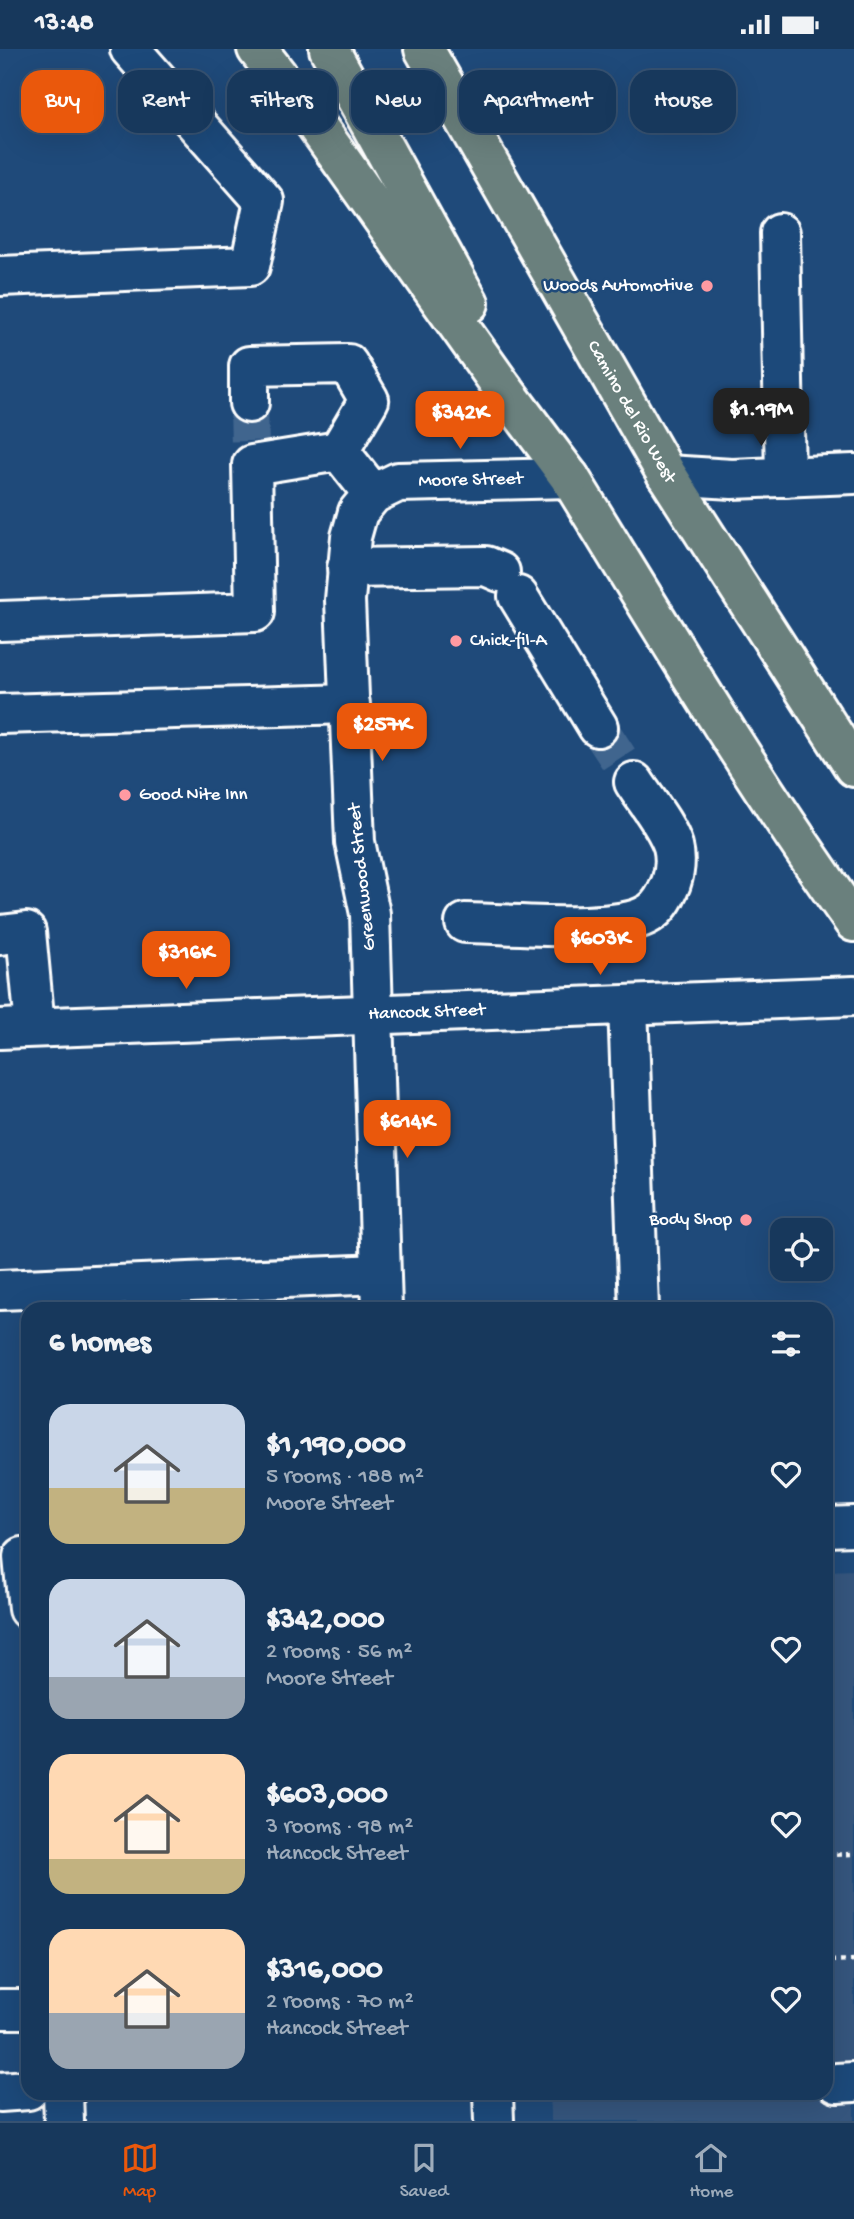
<!DOCTYPE html>
<html lang="en">
<head>
<meta charset="utf-8">
<style>
	body { margin:0; font-family:"Gochi Hand",sans-serif; background:#203f62; color:#f1f3f6; height:100vh; display:flex; flex-direction:column; font-size:26px; white-space:nowrap }
	* { box-sizing:border-box; margin:0 }
	p { font-size:23px; color:#9eacbb }
	.icon { flex:none; width:38px; height:38px; fill:none; stroke:currentColor; stroke-width:2; stroke-linecap:round; stroke-linejoin:round }
	.map { position:relative; flex:1; overflow:hidden }
	.drawer { position:absolute; left:21px; top:1253px; width:812px; height:798px; display:flex; flex-direction:column; background:#17385c; border-radius:21px; box-shadow:0 7px 28px #0002,0 0 0 2px #365272 }
	.drawer>* { flex:none }
	.banner { position:absolute; left:21px; top:21px; width:812px; height:63px; display:flex; gap:14px }
	.controls { position:absolute; left:770px; top:1169px; display:grid; gap:14px }
	.controls a { display:grid; place-items:center; width:63px; height:63px; border-radius:14px; background:#17385c; box-shadow:0 7px 28px #0002,0 0 0 2px #365272; font-size:35px }
	.price { position:absolute; translate:-50% -60px; padding:0 16px; border-radius:14px; background:#ea580c; color:#fff; font-size:23px; line-height:46px; filter:drop-shadow(0 2px 4px #0008) }
	.price::after { content:''; position:absolute; left:50%; top:42px; width:21px; height:16px; margin-left:-10px; background:inherit; clip-path:polygon(0 0,100% 0,50% 100%) }
	.price.current { background:#222; color:#fff }
	ul { padding:0; list-style:none }
	li { display:flex; align-items:center; gap:21px; height:175px; padding:0 28px }
	li span { display:grid; place-items:center; flex:none; width:196px; height:140px; border-radius:21px; color:#555 }
	li>.icon { margin-inline-start:auto }
	span .icon { width:84px; height:84px; fill:#fffc; stroke-width:1 }
	li b { font-size:30px }
	h2 { display:flex; justify-content:space-between; align-items:center; height:84px; padding:0 28px; font-size:30px }
	.tag { padding:0 24px; border-radius:21px; background:#17385c; box-shadow:0 7px 28px #0002,0 0 0 2px #365272; font-size:24px; line-height:63px }
	.tag.current { background:#ea580c; color:#fff }
	.status { display:flex; justify-content:space-between; align-items:center; height:49px; padding:0 35px; background:#17385c; direction:ltr }
	.status svg { height:19px; fill:currentColor }
	.tabs { display:flex; justify-content:space-around; align-items:center; height:98px; border-top:2px solid #365272; background:#17385c; font-size:19px; color:#9eacbb }
	.tabs a { display:grid; justify-items:center; gap:4px }
	.tabs .current { color:#ea580c }
	.map>svg:first-child { display:block }
	.built { fill:#34557d }
	.lines { fill:none; stroke-linecap:round; stroke-linejoin:round }
	.minor-tunnel { stroke:#41658e; stroke-width:38; stroke-dasharray:38 19; stroke-linecap:butt }
	.minor-casing { stroke:#fff; stroke-width:44 }
	.major-casing { stroke:#fff; stroke-width:44 }
	.highway-casing { stroke:#fff; stroke-width:44 }
	.path { stroke:#fff; stroke-width:4.5; stroke-dasharray:5 5; stroke-linecap:butt }
	.minor { stroke:#1f4a7a; stroke-width:38 }
	.major { stroke:#6a807d; stroke-width:38 }
	.highway { stroke:#6a807d; stroke-width:38 }
	.poi-dot { fill:#ff9aa2; stroke:#1f4a7a; stroke-width:2.5 }
	.labels { text-anchor:middle; dominant-baseline:central; stroke-width:5; stroke-linejoin:round; paint-order:stroke }
	.poi-label { font-size:19px; fill:#fff; stroke:#1f4a7a; text-anchor:end }
	.street-label { font-size:19px; fill:#fff; stroke:#1f4a7a }
</style>
</head>
<body>
<div class="status"><b>13:48</b><svg viewBox="0 0 49 12"><path d="M0 12V9h3v3zM5 12V6h3v6zM10 12V3h3v9zM15 12V0h3v12zM26 1h20v11H26zM47 4h2v5h-2z"/></svg></div>
<div class="map">
<svg width="854" height="2072" viewBox="0 0 854 2072">
	<rect width="100%" height="100%" fill="#1f4a7a"/>
	<filter id="ink" filterUnits="userSpaceOnUse"><feTurbulence type="fractalNoise" baseFrequency=".0143" numOctaves="2"/><feDisplacementMap in="SourceGraphic" scale="14" xChannelSelector="R" yChannelSelector="G"/><feConvolveMatrix kernelMatrix="1 2 1 2 8 2 1 2 1" color-interpolation-filters="sRGB"/></filter>
	<g filter="url(#ink)">
		<path class="built" d="M 854,1521 L 854,2072 L 551,2072 L 550,2044 L 826,2044 L 826,1522 Z"/>
		<g class="lines">
			<g class="minor-tunnel">
				<path d="M 249,354 L 250,399"/>
				<path d="M 598,678 L 634,733"/>
			</g>
			<g class="minor-casing">
				<g id="minor">
					<path d="M 780,184 L 785,428"/>
					<path d="M 0,227 L 250,217 L 264,152 L 130,0"/>
					<path d="M 249,354 L 249,317 L 348,315 L 369,351 L 339,402"/>
					<path d="M 667,426 L 732,430 L 854,425"/>
					<path d="M 347,519 L 486,517 L 500,523"/>
					<path d="M 518,547 L 598,678"/>
					<path d="M 0,572 L 255,563 L 252,416 L 339,402 L 373,445"/>
					<path d="M 0,665 L 350,655"/>
					<path d="M 465,874 C 506,874 618,886 650,864 C 660,858 667,844 671,834 C 675,822 676,809 673,797 C 666,775 646,752 634,733"/>
					<path d="M 0,886 L 26,883 L 35,978"/>
					<path d="M 628,956 L 639,1260"/>
					<path id="s1" d="M 0,980 L 854,947"/>
					<path d="M 0,1241 L 380,1225"/>
					<path id="s2" d="M 382,1260 L 370,865 L 355,793 L 345,551 L 351,488 L 358,463 L 373,445 L 398,433 L 570,429"/>
					<path d="M 826,1478 L 854,1477"/>
					<path d="M 23,1508 L 28,1560"/>
					<path d="M 0,1960 L 28,1960"/>
					<path d="M 837,2034 L 854,2033"/>
					<path d="M 0,2043 L 28,2041"/>
					<path d="M 63,2044 L 64,2072"/>
					<path d="M 493,2044 L 494,2072"/>
				</g>
			</g>
			<g class="major-casing">
				<g id="major">
					<path id="s3" d="M 424,0 L 667,426 L 854,718"/>
					<path d="M 570,429 C 662,579 752,730 854,873"/>
				</g>
			</g>
			<g class="highway-casing">
				<g id="highway">
					<path d="M 257,0 L 314,73 L 502,338 L 570,429"/>
					<path d="M 329,0 L 469,254"/>
				</g>
			</g>
			<g class="path">
				<path d="M 826,1806 L 854,1805"/>
				<path d="M 830,1912 L 854,1911"/>
			</g>
			<use href="#minor" class="minor"/>
			<use href="#major" class="major"/>
			<use href="#highway" class="highway"/>
		</g>
	</g>
	<g class="poi-dot">
		<circle cx="707" cy="237" r="7"/>
		<circle cx="456" cy="592" r="7"/>
		<circle cx="125" cy="746" r="7"/>
		<circle cx="746" cy="1171" r="7"/>
	</g>
	<g class="labels">
		<g class="poi-label">
			<text x="693" y="237">Woods Automotive</text>
			<text x="470" y="592" text-anchor="start">Chick-fil-A</text>
			<text x="139" y="746" text-anchor="start">Good Nite Inn</text>
			<text x="732" y="1171">Body Shop</text>
		</g>
		<g class="street-label">
			<text stroke="none"><textPath href="#s3" startOffset="418">Camino del Rio West</textPath></text>
			<text stroke="none"><textPath href="#s2" startOffset="924">Moore Street</textPath></text>
			<text transform="translate(363 828) rotate(-96)">Greenwood Street</text>
			<text stroke="none"><textPath href="#s1" startOffset="427">Hancock Street</textPath></text>
		</g>
	</g>
</svg>
<div class="controls">
<a><svg class="icon" aria-label="locate" viewBox="0 0 24 24"><circle cx="12" cy="12" r="6"/><path d="M12 2v4M12 18v4M2 12h4M18 12h4"/></svg></a>
</div>
<b class="price current" style="left:761px;top:399px">$1.19M</b>
<b class="price" style="left:460px;top:402px">$342K</b>
<b class="price" style="left:382px;top:714px">$257K</b>
<b class="price" style="left:600px;top:928px">$603K</b>
<b class="price" style="left:186px;top:942px">$316K</b>
<b class="price" style="left:407px;top:1111px">$614K</b>
<div class="banner">
<a class="tag current">Buy</a>
<a class="tag">Rent</a>
<a class="tag">Filters</a>
<a class="tag">New</a>
<a class="tag">Apartment</a>
<a class="tag">House</a>
</div>
<section class="drawer">
<h2>6 homes<svg class="icon" aria-label="filters" viewBox="0 0 24 24"><path d="M4 7h16M4 17h16"/><circle cx="9" cy="7" r="2"/><circle cx="15" cy="17" r="2"/></svg></h2>
<ul>
<li><span style="background:linear-gradient(#c9d6e8 60%,#c2b280 0)"><svg class="icon" aria-label="home" viewBox="0 0 24 24"><path d="M3 11l9-7 9 7M6 9v11h12V9"/></svg></span><div><b>$1,190,000</b><p>5 rooms · 188 m²</p><p>Moore Street</p></div><svg class="icon" aria-label="heart" viewBox="0 0 24 24"><path d="M12 20l-8-8c-3-5 5-10 8-4 3-6 11-1 8 4z"/></svg></li>
<li><span style="background:linear-gradient(#c9d6e8 70%,#9aa5b1 0)"><svg class="icon" aria-label="home" viewBox="0 0 24 24"><path d="M3 11l9-7 9 7M6 9v11h12V9"/></svg></span><div><b>$342,000</b><p>2 rooms · 56 m²</p><p>Moore Street</p></div><svg class="icon" aria-label="heart" viewBox="0 0 24 24"><path d="M12 20l-8-8c-3-5 5-10 8-4 3-6 11-1 8 4z"/></svg></li>
<li><span style="background:linear-gradient(#ffd9b3 75%,#c2b280 0)"><svg class="icon" aria-label="home" viewBox="0 0 24 24"><path d="M3 11l9-7 9 7M6 9v11h12V9"/></svg></span><div><b>$603,000</b><p>3 rooms · 98 m²</p><p>Hancock Street</p></div><svg class="icon" aria-label="heart" viewBox="0 0 24 24"><path d="M12 20l-8-8c-3-5 5-10 8-4 3-6 11-1 8 4z"/></svg></li>
<li><span style="background:linear-gradient(#ffd9b3 60%,#9aa5b1 0)"><svg class="icon" aria-label="home" viewBox="0 0 24 24"><path d="M3 11l9-7 9 7M6 9v11h12V9"/></svg></span><div><b>$316,000</b><p>2 rooms · 70 m²</p><p>Hancock Street</p></div><svg class="icon" aria-label="heart" viewBox="0 0 24 24"><path d="M12 20l-8-8c-3-5 5-10 8-4 3-6 11-1 8 4z"/></svg></li>
</ul>
</section>
</div>
<nav class="tabs">
<a class="current"><svg class="icon" aria-label="map" viewBox="0 0 24 24"><path d="M3 6l6-2 6 2 6-2v14l-6 2-6-2-6 2zM9 4v14M15 6v14"/></svg>Map</a>
<a><svg class="icon" aria-label="saved" viewBox="0 0 24 24"><path d="M7 4h10v16l-5-4-5 4z"/></svg>Saved</a>
<a><svg class="icon" aria-label="home" viewBox="0 0 24 24"><path d="M3 11l9-7 9 7M6 9v11h12V9"/></svg>Home</a>
</nav>
</body>
</html>
